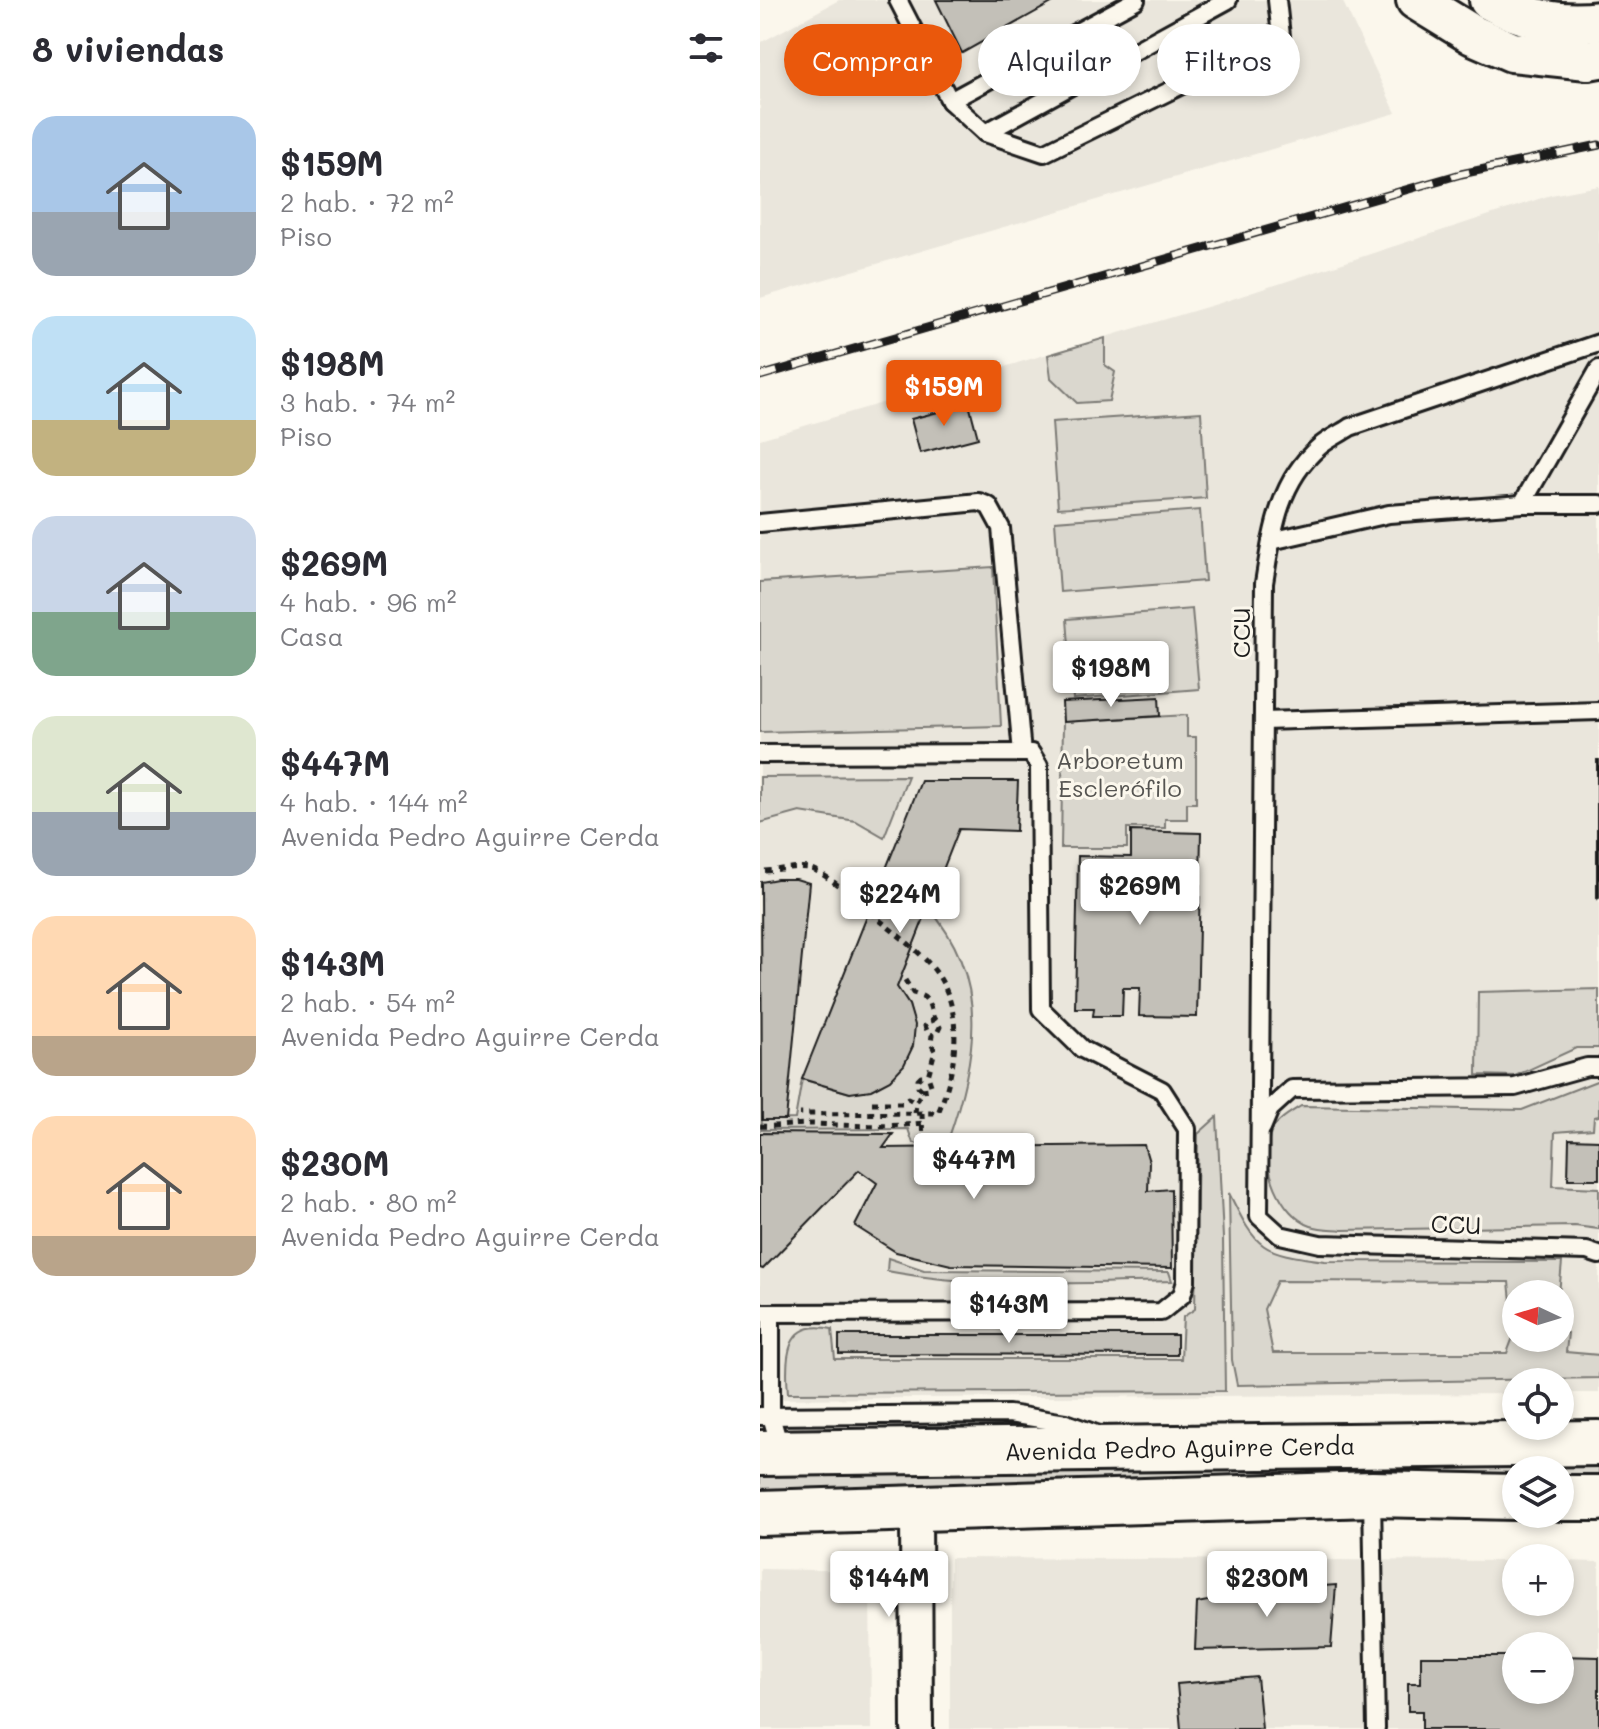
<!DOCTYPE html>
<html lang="es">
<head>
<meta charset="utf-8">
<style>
	body { margin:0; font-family:Mali,sans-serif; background:#f2f2f3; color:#2b2b33; height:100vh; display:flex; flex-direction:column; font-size:30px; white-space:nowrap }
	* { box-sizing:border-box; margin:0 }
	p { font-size:26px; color:#7c7c81 }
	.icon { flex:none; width:44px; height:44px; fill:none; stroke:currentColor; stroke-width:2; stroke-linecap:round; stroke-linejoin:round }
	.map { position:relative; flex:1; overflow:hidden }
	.side { display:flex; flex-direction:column; background:#fff; width:760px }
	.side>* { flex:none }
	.guide { position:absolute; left:24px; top:24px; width:694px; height:72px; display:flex; gap:16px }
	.needle { width:52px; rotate:274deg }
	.fabs { position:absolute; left:742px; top:1280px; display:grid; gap:16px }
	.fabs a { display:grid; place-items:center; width:72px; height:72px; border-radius:50%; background:#fff; box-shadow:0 4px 12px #0003; font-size:40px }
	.price { position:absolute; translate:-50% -68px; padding:0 18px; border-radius:8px; background:#fff; color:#222; font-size:26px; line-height:52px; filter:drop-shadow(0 2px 4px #0008) }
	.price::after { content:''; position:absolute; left:50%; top:48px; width:24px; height:18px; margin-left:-12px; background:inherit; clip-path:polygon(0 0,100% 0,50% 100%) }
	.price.current { background:#ea580c; color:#fff }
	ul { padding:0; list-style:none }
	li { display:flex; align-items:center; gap:24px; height:200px; padding:0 32px }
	li span { display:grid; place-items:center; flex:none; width:224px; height:160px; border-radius:24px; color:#555 }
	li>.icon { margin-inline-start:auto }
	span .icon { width:96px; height:96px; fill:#fffc; stroke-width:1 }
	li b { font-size:34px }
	h2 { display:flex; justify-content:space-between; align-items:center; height:96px; padding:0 32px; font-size:34px }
	.chip { padding:0 28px; border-radius:36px; background:#fff; box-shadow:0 4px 12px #0003; font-size:28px; line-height:72px }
	.chip.current { background:#ea580c; color:#fff }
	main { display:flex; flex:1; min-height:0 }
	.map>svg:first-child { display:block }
	.built { fill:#eae6dc; fill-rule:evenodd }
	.green { fill:#dad7ce; stroke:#7b7a75; stroke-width:2 }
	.building { fill:#c3c0b8; stroke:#1c1c1c; stroke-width:2 }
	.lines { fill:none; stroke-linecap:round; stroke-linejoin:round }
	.service-casing { stroke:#1c1c1c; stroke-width:22 }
	.minor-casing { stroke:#1c1c1c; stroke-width:36 }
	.tertiary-casing { stroke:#1c1c1c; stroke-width:44 }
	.primary-casing { stroke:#1c1c1c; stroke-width:50 }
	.path { stroke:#1c1c1c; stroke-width:5; stroke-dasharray:6 6; stroke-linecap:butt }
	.service { stroke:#fbf7ec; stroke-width:16 }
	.minor { stroke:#fbf7ec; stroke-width:30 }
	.tertiary { stroke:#fbf7ec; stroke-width:38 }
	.primary { stroke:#fbf7ec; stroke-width:44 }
	.rail-casing { stroke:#1c1c1c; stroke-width:9 }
	.rail { stroke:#fbf7ec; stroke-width:6; stroke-dasharray:18; stroke-linecap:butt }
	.labels { text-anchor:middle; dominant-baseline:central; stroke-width:6; stroke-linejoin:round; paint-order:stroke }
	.street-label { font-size:24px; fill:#1c1c1c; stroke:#fbf7ec }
	.park-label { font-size:24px; fill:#555451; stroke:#fbf7ec }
</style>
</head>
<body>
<main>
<section class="side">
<h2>8 viviendas<svg class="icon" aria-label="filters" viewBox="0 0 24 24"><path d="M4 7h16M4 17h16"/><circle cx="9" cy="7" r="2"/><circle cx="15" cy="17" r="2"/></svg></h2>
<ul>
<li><span style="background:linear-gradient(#a9c7e8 60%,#9aa5b1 0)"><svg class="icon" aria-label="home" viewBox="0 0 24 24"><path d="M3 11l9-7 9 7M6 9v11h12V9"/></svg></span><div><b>$159M</b><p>2 hab. · 72 m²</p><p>Piso</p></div></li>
<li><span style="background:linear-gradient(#bfe0f5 65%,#c2b280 0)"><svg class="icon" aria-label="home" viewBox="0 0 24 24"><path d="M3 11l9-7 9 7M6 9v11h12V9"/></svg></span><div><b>$198M</b><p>3 hab. · 74 m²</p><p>Piso</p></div></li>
<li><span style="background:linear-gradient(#c9d6e8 60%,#7fa58c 0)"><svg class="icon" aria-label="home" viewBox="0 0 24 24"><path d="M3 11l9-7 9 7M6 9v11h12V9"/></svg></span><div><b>$269M</b><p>4 hab. · 96 m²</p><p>Casa</p></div></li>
<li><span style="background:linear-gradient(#dfe7d0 60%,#9aa5b1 0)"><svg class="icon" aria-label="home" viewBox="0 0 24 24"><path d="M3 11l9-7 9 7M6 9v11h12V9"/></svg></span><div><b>$447M</b><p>4 hab. · 144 m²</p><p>Avenida Pedro Aguirre Cerda</p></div></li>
<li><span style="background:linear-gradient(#ffd9b3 75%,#b9a48a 0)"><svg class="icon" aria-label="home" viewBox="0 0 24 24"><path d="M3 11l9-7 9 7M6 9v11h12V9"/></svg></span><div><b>$143M</b><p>2 hab. · 54 m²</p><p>Avenida Pedro Aguirre Cerda</p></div></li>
<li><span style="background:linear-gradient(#ffd9b3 75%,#b9a48a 0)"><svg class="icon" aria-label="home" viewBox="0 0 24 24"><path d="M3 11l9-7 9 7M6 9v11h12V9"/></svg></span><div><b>$230M</b><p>2 hab. · 80 m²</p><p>Avenida Pedro Aguirre Cerda</p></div></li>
</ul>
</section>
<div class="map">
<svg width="839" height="1729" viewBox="0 0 839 1729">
	<rect width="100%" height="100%" fill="#fbf7ec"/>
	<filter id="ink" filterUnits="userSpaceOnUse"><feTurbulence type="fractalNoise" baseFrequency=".0125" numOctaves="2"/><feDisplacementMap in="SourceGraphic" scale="16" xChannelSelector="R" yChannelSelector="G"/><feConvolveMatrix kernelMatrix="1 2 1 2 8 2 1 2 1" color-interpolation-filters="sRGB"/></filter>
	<g filter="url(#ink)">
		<g class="built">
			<path d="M 79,0 L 582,0 L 636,113 L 0,298 L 0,43 Z"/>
			<path d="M 839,186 L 839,1393 L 800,1393 L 800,1382 L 756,1382 L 756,1394 L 0,1399 L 0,439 L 457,304 L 791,195 ZM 756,1294 L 800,1294 L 800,1338 L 756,1338 Z"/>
			<path d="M 190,1558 L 756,1561 L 756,1602 L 800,1602 L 800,1561 L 839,1562 L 839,1729 L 190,1729 ZM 756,1646 L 800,1646 L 800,1690 L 756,1690 Z"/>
			<path d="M 0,1569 L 110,1571 L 111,1729 L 0,1729 Z"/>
		</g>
		<g class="green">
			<path d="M 345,338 L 345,365 L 355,372 L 349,401 L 317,403 L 291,378 L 288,355 Z"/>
			<path d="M 441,412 L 446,498 L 298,508 L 292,422 Z"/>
			<path d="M 440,510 L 445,581 L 300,592 L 295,521 Z"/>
			<path d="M 233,567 L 241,726 L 0,732 L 0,582 Z"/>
			<path d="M 432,609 L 439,689 L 313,699 L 307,619 Z"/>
			<path d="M 427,715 L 427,737 L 436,737 L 436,803 L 427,803 L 427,819 L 405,819 L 405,828 L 367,828 L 367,848 L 301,848 L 303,722 Z"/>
			<path d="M 148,776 L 124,837 L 96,821 L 40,812 L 0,823 L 0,777 Z"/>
			<path d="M 168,907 C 231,980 217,1059 187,1143 L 153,1143 L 148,1129 L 1,1130 L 2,1120 L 35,1119 L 42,1079 L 90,1093 L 154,1025 L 149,1005 L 137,987 Z"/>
			<path d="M 839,989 L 839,1048 L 816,1048 L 755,1076 L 717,1075 L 718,992 Z"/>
			<path d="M 839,1080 L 839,1116 L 834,1117 L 833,1129 L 795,1132 L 793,1186 L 839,1188 L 839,1229 L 815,1226 L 582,1230 C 572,1229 560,1229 551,1226 C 520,1215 501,1166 510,1136 C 513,1122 530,1113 541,1106 L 762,1110 Z"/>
			<path d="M 457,1117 L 463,1238 L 465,1391 L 28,1393 C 25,1359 25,1318 72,1329 L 75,1359 L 421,1359 L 423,1317 L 435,1309 L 438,1134 Z"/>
			<path d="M 469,1193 C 498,1252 501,1252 565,1261 L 802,1262 L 799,1294 L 756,1294 L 756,1301 L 751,1301 L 749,1282 L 517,1281 L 504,1309 L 513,1353 L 747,1353 L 755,1332 L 756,1338 L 800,1338 L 800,1333 L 808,1333 L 806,1352 L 839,1355 L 839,1378 L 477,1385 L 472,1360 Z"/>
			<path d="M 128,1258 L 164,1270 L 409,1272 L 412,1281 C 317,1283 221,1289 127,1271 Z"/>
			<path d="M 374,1467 L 839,1467 L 839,1486 L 800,1487 L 800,1470 L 756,1470 L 756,1487 L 0,1501 L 0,1477 Z"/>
		</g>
		<g class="building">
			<path d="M 176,0 L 297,0 L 202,53 Z"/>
			<path d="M 209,404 L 218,438 L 160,453 L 151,419 Z"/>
			<path d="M 399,697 L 400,716 L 303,722 L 302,702 Z"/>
			<path d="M 837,760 L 839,760 L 839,898 L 837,899 Z"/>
			<path d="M 161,781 L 258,781 L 256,831 L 199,829 L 137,987 L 149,1005 L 155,1025 L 153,1046 L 144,1065 L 130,1080 L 111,1090 L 90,1093 L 42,1079 Z"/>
			<path d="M 371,831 L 441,833 L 437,1017 L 379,1016 L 380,988 L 363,988 L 362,1016 L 333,1016 L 334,1008 L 315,1008 L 318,856 L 371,857 Z"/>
			<path d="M 17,879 L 36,879 L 49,883 L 26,1120 L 2,1120 L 1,882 Z"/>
			<path d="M 0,1133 L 133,1134 L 123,1148 L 384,1145 L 389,1162 L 388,1191 L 411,1189 L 412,1268 L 191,1265 L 136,1252 L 95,1226 L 117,1183 L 99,1170 L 3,1269 L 0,1268 Z"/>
			<path d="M 809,1139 L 839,1140 L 839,1179 L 808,1179 Z"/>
			<path d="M 79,1335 L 417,1335 L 417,1355 L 79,1354 Z"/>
			<path d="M 576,1585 L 571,1647 L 435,1650 L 437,1603 L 453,1600 L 453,1594 Z"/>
			<path d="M 661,1656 L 756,1656 L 756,1690 L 800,1690 L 800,1656 L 839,1657 L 839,1729 L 662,1729 L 662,1711 L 648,1711 L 648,1683 L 661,1683 Z"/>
			<path d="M 497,1677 L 502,1729 L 421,1729 L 417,1684 Z"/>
		</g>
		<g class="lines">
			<g class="service-casing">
				<g id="service">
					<path d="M 138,0 L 190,101 L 225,133 L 284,153 L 521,36 L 517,0"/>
					<path d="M 190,101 L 376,0"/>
					<path d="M 225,133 L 468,0"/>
					<path d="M 839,343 L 590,427 C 580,434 568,439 559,447 C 518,482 512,534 504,583 L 499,1216 L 520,1235 L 560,1244 L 827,1251 L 839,1255"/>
					<path d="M 762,504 L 839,369"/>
					<path d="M 0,523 L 219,502 L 229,506 L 241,528 L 262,753"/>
					<path d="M 511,541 L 629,514 L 762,504 L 839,504"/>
					<path d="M 503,721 L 839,711"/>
					<path d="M 0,754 L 271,753 L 279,766 L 281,1009 L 322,1049 L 402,1090 L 427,1129 L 426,1281 L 422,1295 L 401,1312 L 0,1313"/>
					<path d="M 502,1128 L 510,1109 L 532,1089 L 755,1087 L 827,1067 L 839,1067"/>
					<path d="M 11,1313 L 11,1416 L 21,1451"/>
					<path d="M 0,1416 L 249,1414 L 306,1423 L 342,1436"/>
					<path d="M 612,1496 L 616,1729"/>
				</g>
			</g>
			<g class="minor-casing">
				<path id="minor" d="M 156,1509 L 157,1729"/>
			</g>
			<g class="tertiary-casing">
				<g id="tertiary">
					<path d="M 656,0 L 713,35 L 752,52 L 828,60 L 839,58"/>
					<path d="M 729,0 C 764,19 800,26 839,21"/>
				</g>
			</g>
			<g class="primary-casing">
				<g id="primary">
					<path d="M 0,1453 L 839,1443"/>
					<path d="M 800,1498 L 839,1498"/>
					<path d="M 0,1513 L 612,1494 L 756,1497"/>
				</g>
			</g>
			<g class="path">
				<path d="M 5,871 C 18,870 35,866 48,868 C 65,871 103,906 117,918 C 136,934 156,948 172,967 C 206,1008 197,1068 178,1113 L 40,1114"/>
				<path d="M 145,980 L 153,993 C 170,997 168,1002 173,1016 C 174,1020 178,1023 180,1027 L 177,1033 L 172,1035"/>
				<path d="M 162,1090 L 158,1086 L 158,1079 L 161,1076 L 168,1076"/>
				<path d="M 112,1103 L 142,1103 L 148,1098 L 156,1103"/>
				<path d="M 155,1113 L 156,1103 L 162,1090 L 169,1089 L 171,1085 L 168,1076 L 175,1051 L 171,1043 L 172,1035 L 168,1033 L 165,1026 L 167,1022 L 174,1020"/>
				<path d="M 162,1113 L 163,1147"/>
				<path d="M 0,1126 C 17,1127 33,1124 50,1124 C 87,1125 125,1128 163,1123"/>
			</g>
			<use href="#service" class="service"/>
			<use href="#minor" class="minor"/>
			<use href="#tertiary" class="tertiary"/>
			<use href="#primary" class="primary"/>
			<g class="rail-casing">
				<path id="rail" d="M 0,376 L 701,174 L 839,145"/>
			</g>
			<use href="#rail" class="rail"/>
		</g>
	</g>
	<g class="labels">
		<g class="street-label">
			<text transform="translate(480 633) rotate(-90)">CCU</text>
			<text transform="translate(696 1224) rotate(2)">CCU</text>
			<text transform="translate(420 1448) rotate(-1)">Avenida Pedro Aguirre Cerda</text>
		</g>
		<g class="park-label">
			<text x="360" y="759">Arboretum<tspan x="360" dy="28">Esclerófilo</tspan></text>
		</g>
	</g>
</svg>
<div class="fabs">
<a><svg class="needle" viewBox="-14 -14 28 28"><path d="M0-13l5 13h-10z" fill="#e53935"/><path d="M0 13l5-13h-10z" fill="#7c7c81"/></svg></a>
<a><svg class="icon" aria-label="locate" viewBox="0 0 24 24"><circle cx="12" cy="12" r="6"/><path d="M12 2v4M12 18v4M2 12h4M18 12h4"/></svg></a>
<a><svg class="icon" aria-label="layers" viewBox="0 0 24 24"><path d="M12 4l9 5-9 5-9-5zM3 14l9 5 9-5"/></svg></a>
<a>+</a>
<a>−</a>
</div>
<b class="price current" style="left:184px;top:428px">$159M</b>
<b class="price" style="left:351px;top:709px">$198M</b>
<b class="price" style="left:380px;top:927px">$269M</b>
<b class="price" style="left:140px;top:935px">$224M</b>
<b class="price" style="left:214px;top:1201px">$447M</b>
<b class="price" style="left:249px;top:1345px">$143M</b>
<b class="price" style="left:129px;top:1619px">$144M</b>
<b class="price" style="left:507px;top:1619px">$230M</b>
<div class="guide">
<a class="chip current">Comprar</a>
<a class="chip">Alquilar</a>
<a class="chip">Filtros</a>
</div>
</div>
</main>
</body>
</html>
